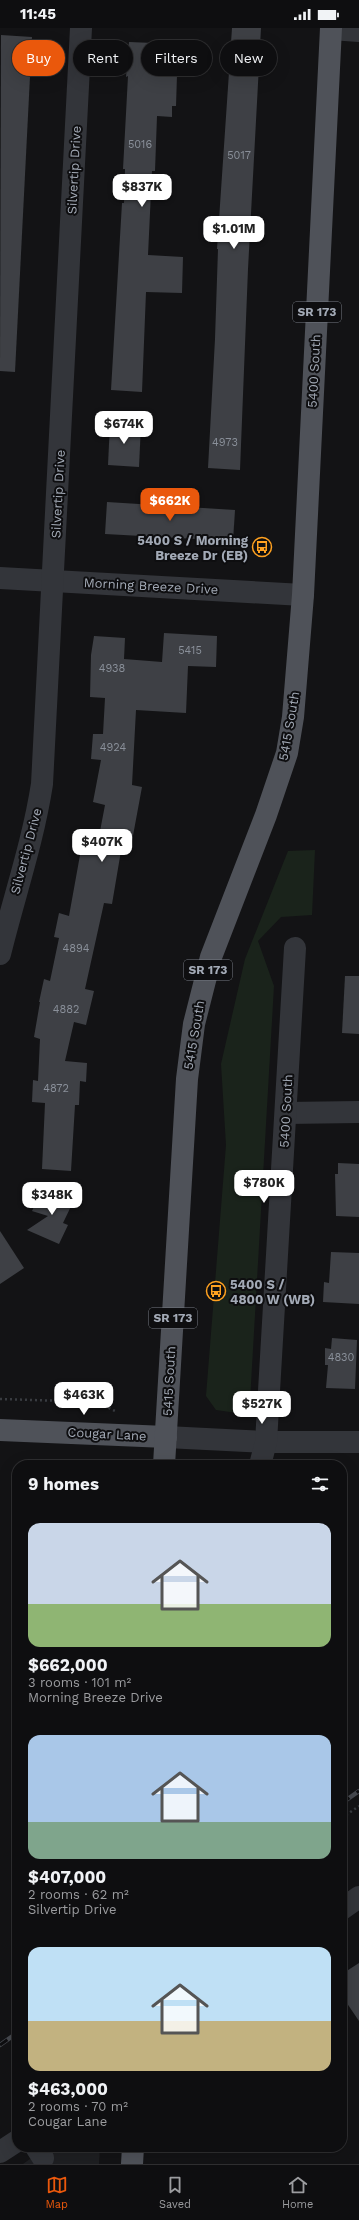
<!DOCTYPE html>
<html lang="en">
<head>
<meta charset="utf-8">
<style>
	body { margin:0; font-family:"Work Sans",sans-serif; background:#1c1c1e; color:#f1f3f6; height:100vh; display:flex; flex-direction:column; font-size:15px; white-space:nowrap }
	* { box-sizing:border-box; margin:0 }
	p { font-size:13px; color:#9b9c9f }
	.icon { flex:none; width:22px; height:22px; fill:none; stroke:currentColor; stroke-width:2; stroke-linecap:round; stroke-linejoin:round }
	.map { position:relative; flex:1; overflow:hidden }
	.drawer { position:absolute; left:12px; top:1432px; width:335px; height:692px; display:flex; flex-direction:column; background:#0e0e10; border-radius:16px; box-shadow:0 4px 16px #0002,0 0 0 1px #2e2e30 }
	.drawer>* { flex:none }
	.hud { position:absolute; left:12px; top:12px; width:335px; height:36px; display:flex; gap:8px }
	.price { position:absolute; translate:-50% -34px; padding:0 9px; border-radius:8px; background:#fff; color:#222; font-size:13px; line-height:26px; filter:drop-shadow(0 1px 2px #0008) }
	.price::after { content:''; position:absolute; left:50%; top:24px; width:12px; height:9px; margin-left:-6px; background:inherit; clip-path:polygon(0 0,100% 0,50% 100%) }
	.price.selected { background:#ea580c; color:#fff }
	ul { padding:0; list-style:none }
	li { display:grid; align-content:center; gap:8px; height:212px; padding:0 16px }
	li span { display:grid; place-items:center; height:124px; border-radius:12px; color:#555 }
	li>.icon { margin-inline-start:auto }
	span .icon { width:72px; height:72px; fill:#fffc; stroke-width:1 }
	li b { font-size:17px }
	h2 { display:flex; justify-content:space-between; align-items:center; height:48px; padding:0 16px; font-size:17px }
	.pill { padding:0 14px; border-radius:18px; background:#0e0e10; box-shadow:0 4px 16px #0002,0 0 0 1px #2e2e30; font-size:14px; line-height:36px }
	.pill.selected { background:#ea580c; color:#fff }
	.status { display:flex; justify-content:space-between; align-items:center; height:28px; padding:0 20px; background:#0e0e10; direction:ltr }
	.status svg { height:11px; fill:currentColor }
	.menu { display:flex; justify-content:space-around; align-items:center; height:56px; border-top:1px solid #2e2e30; background:#0e0e10; font-size:11px; color:#9b9c9f }
	.menu a { display:grid; justify-items:center; gap:2px }
	.menu .selected { color:#ea580c }
	.map>svg:first-child { display:block }
	.built { fill:#1e1f22 }
	.green { fill:#1a231b }
	.building { fill:#3e4045 }
	.lines { fill:none; stroke-linecap:round; stroke-linejoin:round }
	.path { stroke:#393c41; stroke-width:2.5; stroke-dasharray:2 3; stroke-linecap:butt }
	.minor { stroke:#33353a; stroke-width:22 }
	.major { stroke:#4f5259; stroke-width:22 }
	.rail-casing { stroke:#46494f; stroke-width:4.5 }
	.rail { stroke:#0e0e10; stroke-width:3; stroke-dasharray:9; stroke-linecap:butt }
	.labels { text-anchor:middle; dominant-baseline:central; stroke-width:4; stroke-linejoin:round; paint-order:stroke }
	.number-label { font-size:11px; fill:#8a909a }
	.shield { fill:#0e0e10; stroke:#767b84; stroke-width:1 }
	.shield-label { font-size:12px; font-weight:bold; fill:#a3aab6 }
	.street-label { font-size:13px; fill:#a3aab6; stroke:#0e0e10 }
	.poi-label { font-size:13px; font-weight:bold; fill:#a3aab6; stroke:#0e0e10; text-anchor:end }
</style>
</head>
<body>
<div class="status"><b>11:45</b><svg viewBox="0 0 49 12"><path d="M0 12V9h3v3zM5 12V6h3v6zM10 12V3h3v9zM15 12V0h3v12zM26 1h20v11H26zM47 4h2v5h-2z"/></svg></div>
<div class="map">
<svg width="359" height="2136" viewBox="0 0 359 2136">
	<rect width="100%" height="100%" fill="#131315"/>
	<path class="built" d="M 47,2119 L 100,2119 L 99,2136 L 23,2136 Z"/>
	<path class="green" d="M 315,822 L 312,887 L 281,889 L 258,913 L 274,958 L 250,1373 L 237,1385 L 216,1382 L 206,1368 L 226,1117 L 221,1036 L 245,931 L 288,823 Z"/>
	<g class="building">
		<path d="M 232,0 L 261,0 L 248,241 L 240,442 L 208,440 L 215,311 L 218,221 L 217,221 Z"/>
		<path d="M 1,7 L 32,9 L 15,344 L 0,343 Z"/>
		<path d="M 129,14 L 178,16 L 176,78 L 172,78 L 172,89 L 157,88 L 155,143 L 152,143 L 148,227 L 183,229 L 182,265 L 146,264 L 142,364 L 111,362 L 122,175 L 124,175 L 125,141 L 123,141 L 128,48 L 126,49 Z"/>
		<path d="M 110,395 L 141,397 L 139,439 L 108,437 Z"/>
		<path d="M 107,474 L 235,482 L 233,513 L 105,506 Z"/>
		<path d="M 164,605 L 217,608 L 216,639 L 188,638 L 186,685 L 136,682 L 132,757 L 142,759 L 132,813 L 123,811 L 112,876 L 104,875 L 85,961 L 94,963 L 86,997 L 74,994 L 65,1033 L 87,1035 L 86,1054 L 80,1053 L 79,1077 L 75,1077 L 71,1143 L 42,1141 L 45,1075 L 32,1074 L 33,1052 L 38,1053 L 40,1011 L 34,1009 L 40,974 L 39,974 L 44,951 L 50,953 L 59,910 L 54,909 L 59,885 L 69,888 L 82,816 L 97,819 L 105,777 L 93,774 L 101,732 L 91,731 L 93,706 L 103,706 L 105,670 L 90,669 L 91,627 L 94,608 L 125,610 L 124,631 L 162,634 Z"/>
		<path d="M 345,948 L 359,948 L 359,1006 L 342,1005 Z"/>
		<path d="M 338,1135 L 359,1136 L 359,1189 L 336,1188 L 335,1146 L 338,1146 Z"/>
		<path d="M 43,1160 L 71,1173 L 75,1170 L 63,1195 L 68,1197 L 59,1216 L 27,1202 L 48,1188 L 32,1183 Z"/>
		<path d="M 0,1203 L 24,1240 L 0,1256 Z"/>
		<path d="M 331,1224 L 359,1225 L 359,1276 L 323,1274 L 324,1254 L 329,1255 Z"/>
		<path d="M 332,1310 L 357,1312 L 355,1361 L 326,1360 L 328,1337 L 325,1337 L 325,1320 L 331,1321 Z"/>
		<path d="M 359,1935 L 359,1993 L 342,1968 L 342,1946 Z"/>
	</g>
	<g class="lines">
		<g class="path">
			<path d="M 0,1371 L 97,1374 L 117,1384"/>
			<path d="M 342,1790 L 359,1778"/>
		</g>
		<g class="minor">
			<path d="M 331,1 L 359,3"/>
			<path d="M 0,550 L 303,567"/>
			<path d="M 0,926 C 14,869 33,814 42,756 L 81,0"/>
			<path d="M 286,1085 L 359,1084"/>
			<path d="M 166,1409 L 266,1414 L 359,1414"/>
			<path d="M 260,1437 L 266,1414 L 295,920"/>
			<path d="M 342,1881 L 359,1869"/>
			<path d="M 36,2119 L 43,2130"/>
			<path d="M 0,2124 L 17,2113"/>
		</g>
		<g class="major">
			<path d="M 0,1402 L 166,1409"/>
			<path d="M 164,1437 L 187,1051 L 194,996 L 211,929 L 266,787 L 287,725 L 293,689 L 303,567 L 331,0"/>
			<path d="M 132,2136 L 133,2119"/>
		</g>
		<g class="rail-casing">
			<g id="rail">
				<path d="M 342,1775 L 359,1763"/>
				<path d="M 0,2017 L 17,2005"/>
			</g>
		</g>
		<use href="#rail" class="rail"/>
	</g>
	<defs>
		<g id="bus-ring" transform="scale(1)"><circle r="9.5" fill="#0e0e10" stroke="#ffa120" stroke-width="1.5"/><path d="M-5-6H5V4H4V6H2V4H-2V6H-4V4H-5ZM-3.5-4V0h7V-4ZM-3.5 1.2v1.5H-2V1.2ZM2 1.2v1.5H3.5V1.2Z" fill="#ffa120"/></g>
	</defs>
	<g fill-rule="evenodd">
		<use href="#bus-ring" x="262" y="519"/>
		<use href="#bus-ring" x="216" y="1263"/>
	</g>
	<g class="labels">
		<g class="number-label">
			<text x="140" y="116">5016</text>
			<text x="239" y="127">5017</text>
			<text x="225" y="414">4973</text>
			<text x="190" y="622">5415</text>
			<text x="112" y="640">4938</text>
			<text x="113" y="719">4924</text>
			<text x="76" y="920">4894</text>
			<text x="66" y="981">4882</text>
			<text x="56" y="1060">4872</text>
			<text x="341" y="1329">4830</text>
		</g>
		<g class="shield">
			<rect x="293" y="274" width="48" height="20" rx="3"/>
			<rect x="184" y="932" width="48" height="20" rx="3"/>
			<rect x="149" y="1280" width="48" height="20" rx="3"/>
		</g>
		<g class="shield-label">
			<text x="317" y="284">SR 173</text>
			<text x="208" y="942">SR 173</text>
			<text x="173" y="1290">SR 173</text>
		</g>
		<g class="street-label">
			<text transform="translate(74 142) rotate(-87)">Silvertip Drive</text>
			<text transform="translate(314 343) rotate(-87)">5400 South</text>
			<text transform="translate(58 466) rotate(-87)">Silvertip Drive</text>
			<text transform="translate(151 558) rotate(3)">Morning Breeze Drive</text>
			<text transform="translate(289 698) rotate(-80)">5415 South</text>
			<text transform="translate(26 823) rotate(-75)">Silvertip Drive</text>
			<text transform="translate(194 1007) rotate(-80)">5415 South</text>
			<text transform="translate(286 1083) rotate(-87)">5400 South</text>
			<text transform="translate(169 1353) rotate(-87)">5415 South</text>
			<text transform="translate(107 1406) rotate(3)">Cougar Lane</text>
		</g>
		<g class="poi-label">
			<text x="248" y="512">5400 S / Morning<tspan x="248" dy="15">Breeze Dr (EB)</tspan></text>
			<text x="230" y="1256" text-anchor="start">5400 S /<tspan x="230" dy="15">4800 W (WB)</tspan></text>
		</g>
	</g>
</svg>
<b class="price" style="left:142px;top:180px">$837K</b>
<b class="price" style="left:234px;top:222px">$1.01M</b>
<b class="price" style="left:124px;top:417px">$674K</b>
<b class="price selected" style="left:170px;top:494px">$662K</b>
<b class="price" style="left:102px;top:835px">$407K</b>
<b class="price" style="left:264px;top:1176px">$780K</b>
<b class="price" style="left:52px;top:1188px">$348K</b>
<b class="price" style="left:84px;top:1388px">$463K</b>
<b class="price" style="left:262px;top:1397px">$527K</b>
<div class="hud">
<a class="pill selected">Buy</a>
<a class="pill">Rent</a>
<a class="pill">Filters</a>
<a class="pill">New</a>
</div>
<section class="drawer">
<h2>9 homes<svg class="icon" aria-label="filters" viewBox="0 0 24 24"><path d="M4 7h16M4 17h16"/><circle cx="9" cy="7" r="2"/><circle cx="15" cy="17" r="2"/></svg></h2>
<ul>
<li><span style="background:linear-gradient(#c9d6e8 65%,#8fb573 0)"><svg class="icon" aria-label="home" viewBox="0 0 24 24"><path d="M3 11l9-7 9 7M6 9v11h12V9"/></svg></span><div><b>$662,000</b><p>3 rooms · 101 m²</p><p>Morning Breeze Drive</p></div></li>
<li><span style="background:linear-gradient(#a9c7e8 70%,#7fa58c 0)"><svg class="icon" aria-label="home" viewBox="0 0 24 24"><path d="M3 11l9-7 9 7M6 9v11h12V9"/></svg></span><div><b>$407,000</b><p>2 rooms · 62 m²</p><p>Silvertip Drive</p></div></li>
<li><span style="background:linear-gradient(#bfe0f5 60%,#c2b280 0)"><svg class="icon" aria-label="home" viewBox="0 0 24 24"><path d="M3 11l9-7 9 7M6 9v11h12V9"/></svg></span><div><b>$463,000</b><p>2 rooms · 70 m²</p><p>Cougar Lane</p></div></li>
</ul>
</section>
</div>
<nav class="menu">
<a class="selected"><svg class="icon" aria-label="map" viewBox="0 0 24 24"><path d="M3 6l6-2 6 2 6-2v14l-6 2-6-2-6 2zM9 4v14M15 6v14"/></svg>Map</a>
<a><svg class="icon" aria-label="saved" viewBox="0 0 24 24"><path d="M7 4h10v16l-5-4-5 4z"/></svg>Saved</a>
<a><svg class="icon" aria-label="home" viewBox="0 0 24 24"><path d="M3 11l9-7 9 7M6 9v11h12V9"/></svg>Home</a>
</nav>
</body>
</html>
